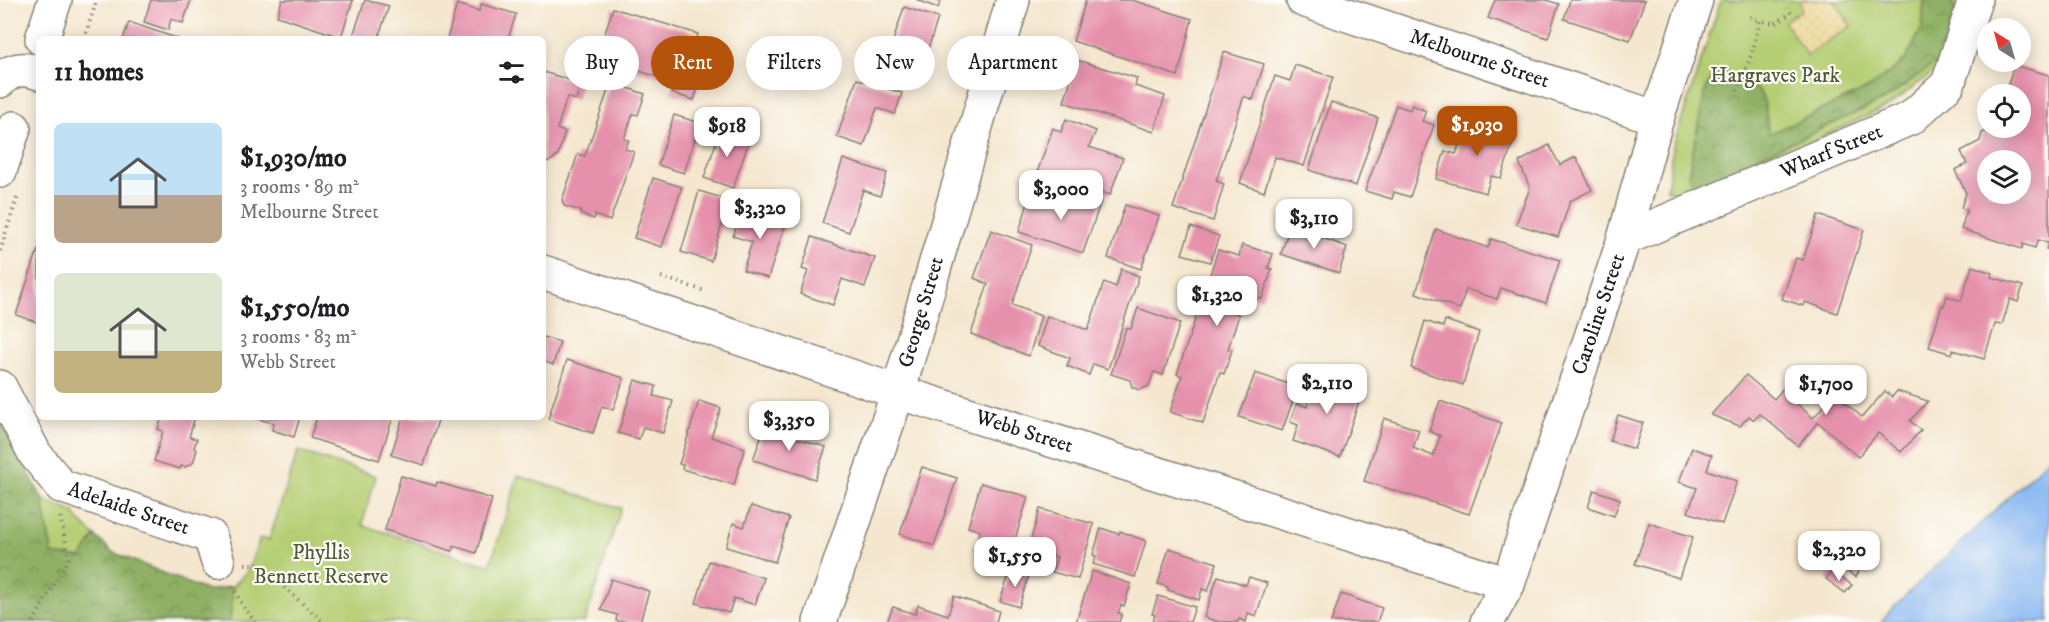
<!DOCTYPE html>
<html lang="en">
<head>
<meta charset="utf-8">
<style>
	body { margin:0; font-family:"IM FELL DW Pica",serif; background:#f6f6f6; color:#202124; height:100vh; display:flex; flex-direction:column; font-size:22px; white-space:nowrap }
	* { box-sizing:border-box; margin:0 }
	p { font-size:20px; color:#757577 }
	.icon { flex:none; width:33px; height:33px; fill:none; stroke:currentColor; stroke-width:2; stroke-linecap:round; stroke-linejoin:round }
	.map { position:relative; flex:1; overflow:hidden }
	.side { position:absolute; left:36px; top:36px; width:510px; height:384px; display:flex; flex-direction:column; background:#fff; border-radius:9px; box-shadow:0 3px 15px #0003 }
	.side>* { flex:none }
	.guide { position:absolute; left:564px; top:36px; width:570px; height:54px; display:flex; gap:12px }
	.needle { width:39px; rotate:323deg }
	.fabs { position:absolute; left:1977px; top:18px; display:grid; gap:12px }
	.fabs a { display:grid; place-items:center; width:54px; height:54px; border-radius:50%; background:#fff; box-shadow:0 3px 15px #0003; font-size:30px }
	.price { position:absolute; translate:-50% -51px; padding:0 14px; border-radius:12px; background:#fff; color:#222; font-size:20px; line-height:39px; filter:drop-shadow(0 2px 3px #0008) }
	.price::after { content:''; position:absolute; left:50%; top:36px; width:18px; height:14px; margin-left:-9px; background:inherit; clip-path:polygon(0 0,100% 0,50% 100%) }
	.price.selected { background:#b45309; color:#fff }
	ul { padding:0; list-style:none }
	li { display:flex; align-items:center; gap:18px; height:150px; padding:0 18px }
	li span { display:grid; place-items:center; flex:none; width:168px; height:120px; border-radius:9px; color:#555 }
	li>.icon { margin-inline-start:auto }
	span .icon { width:72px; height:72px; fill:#fffc; stroke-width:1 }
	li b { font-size:26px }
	h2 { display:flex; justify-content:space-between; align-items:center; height:72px; padding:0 18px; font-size:26px }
	.tag { padding:0 21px; border-radius:27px; background:#fff; box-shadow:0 3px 15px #0003; font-size:21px; line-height:54px }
	.tag.selected { background:#b45309; color:#fff }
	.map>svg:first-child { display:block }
	.green { fill:#b5ce73; stroke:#687548; stroke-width:1.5 }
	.forest { fill:url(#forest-crowns); stroke:#566640; stroke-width:1.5 }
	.sand { fill:url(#sand-dots); stroke:#857b5d; stroke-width:1.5 }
	.water { fill:#87b7f2; stroke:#526a87; stroke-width:1.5 }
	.building { fill:#e691ac; fill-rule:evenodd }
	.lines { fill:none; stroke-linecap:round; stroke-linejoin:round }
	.minor-casing { stroke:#888276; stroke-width:36 }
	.path { stroke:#888276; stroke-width:4; stroke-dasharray:1.5 4.5; stroke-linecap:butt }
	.minor { stroke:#fff; stroke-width:33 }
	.labels { text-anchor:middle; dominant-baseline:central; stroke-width:4.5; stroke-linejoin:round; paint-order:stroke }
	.street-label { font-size:21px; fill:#1c1c1c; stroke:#fdfcf7 }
	.park-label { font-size:21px; fill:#525a3a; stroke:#fdfcf7 }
</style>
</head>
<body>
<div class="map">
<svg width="2049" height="622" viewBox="0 0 2049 622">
	<defs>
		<pattern id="forest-crowns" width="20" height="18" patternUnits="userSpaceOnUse" patternTransform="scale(1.5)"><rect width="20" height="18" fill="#90b165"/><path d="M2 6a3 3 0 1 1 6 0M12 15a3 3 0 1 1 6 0" fill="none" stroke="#758f52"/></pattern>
		<pattern id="sand-dots" width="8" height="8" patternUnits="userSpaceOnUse" patternTransform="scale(1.5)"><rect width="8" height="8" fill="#eeda9e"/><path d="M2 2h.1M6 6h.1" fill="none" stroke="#ccba88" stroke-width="1.8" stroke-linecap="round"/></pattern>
	</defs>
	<rect width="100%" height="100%" fill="#fdfcf7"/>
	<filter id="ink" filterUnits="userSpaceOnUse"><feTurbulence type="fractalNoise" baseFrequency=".0167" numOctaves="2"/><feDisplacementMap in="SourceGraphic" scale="12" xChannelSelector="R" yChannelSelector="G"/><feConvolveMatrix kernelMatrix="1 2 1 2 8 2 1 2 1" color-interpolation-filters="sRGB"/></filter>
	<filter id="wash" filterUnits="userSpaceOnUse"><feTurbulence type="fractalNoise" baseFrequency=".008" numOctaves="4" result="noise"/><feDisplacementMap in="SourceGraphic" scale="24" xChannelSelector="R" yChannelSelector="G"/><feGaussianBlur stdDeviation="1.35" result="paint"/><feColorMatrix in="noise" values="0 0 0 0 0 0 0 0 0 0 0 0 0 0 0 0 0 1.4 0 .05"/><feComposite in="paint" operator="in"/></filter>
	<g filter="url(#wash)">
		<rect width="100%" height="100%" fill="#f5e7cf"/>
		<g class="green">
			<path d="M 1721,0 L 1964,0 L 1944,64 L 1888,106 L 1694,197 L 1667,190 L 1673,146 Z"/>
			<path d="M 0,420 L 43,500 L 74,512 L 78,520 L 112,552 L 207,591 L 233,586 L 248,570 L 260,538 L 269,540 L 298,451 L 376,476 L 362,525 L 490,566 L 518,476 L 621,508 L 585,622 L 0,622 Z"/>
		</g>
		<g class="forest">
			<path d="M 1924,0 L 1949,0 L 1956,8 L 1938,61 L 1884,100 L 1694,187 L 1688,176 L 1705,91 L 1715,71 C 1732,74 1752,79 1762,96 C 1767,106 1766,123 1769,134 L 1871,87 L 1905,60 L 1922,28 Z"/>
			<path d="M 0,420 L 43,500 L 52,554 L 81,558 L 95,536 L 112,552 L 207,591 L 233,586 L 230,622 L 0,622 Z"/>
		</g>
		<path class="sand" d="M 1799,0 L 1834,0 L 1851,26 L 1807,55 L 1784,22 L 1802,10 Z"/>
		<path class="water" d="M 2049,458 L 2049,622 L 1881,622 L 1890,611 Z"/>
		<g id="blocks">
			<g class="building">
				<path d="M 151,0 L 191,0 L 183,23 L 171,19 L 168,30 L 144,22 Z"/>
				<path d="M 282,0 L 353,0 L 341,37 L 277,16 Z"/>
				<path d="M 365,0 L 389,6 L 378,39 L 352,39 Z"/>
				<path d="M 917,0 L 941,0 L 938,8 Z"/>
				<path d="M 1086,0 L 1132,0 L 1192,19 L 1178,76 L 1073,41 Z"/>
				<path d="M 1495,0 L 1546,0 L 1559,4 L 1548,38 L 1488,18 Z"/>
				<path d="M 1570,0 L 1645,0 L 1630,40 L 1564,19 Z"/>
				<path d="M 457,4 L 479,11 L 481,4 L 516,14 L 508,39 L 492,37 L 491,39 L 447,39 Z"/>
				<path d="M 904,7 L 938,18 L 921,71 L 906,66 L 902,78 L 879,70 L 883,59 L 887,60 Z"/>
				<path d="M 613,8 L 698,34 L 692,55 L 707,60 L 694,100 L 671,93 L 675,82 L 616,64 L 619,54 L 600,48 Z"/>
				<path d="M 129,22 L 179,39 L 123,39 Z"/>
				<path d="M 1224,52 L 1264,64 L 1253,100 L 1244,96 L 1216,181 L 1224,184 L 1213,221 L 1173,208 Z"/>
				<path d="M 1077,60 L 1137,78 L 1135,86 L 1165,96 L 1154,132 L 1064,102 Z"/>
				<path d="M 1295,65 L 1333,77 L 1304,166 L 1275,157 L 1264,192 L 1240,183 L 1275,76 L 1290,81 Z"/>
				<path d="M 2014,65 L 2049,75 L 2049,250 L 2046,249 L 2048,243 L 2038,240 L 2035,248 L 2023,244 L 2022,249 L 1961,229 L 1967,210 L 1961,208 L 1966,193 L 1955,170 L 1967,164 L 1961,151 L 1980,141 L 1982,133 L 1993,128 L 2020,128 L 2020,94 L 2005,94 ZM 1988,160 L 2020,160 L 2020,194 L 1988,194 Z"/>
				<path d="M 543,72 L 581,83 L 576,100 L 567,97 L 557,129 L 565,132 L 558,155 L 549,162 L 543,160 Z"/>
				<path d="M 857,79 L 902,93 L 895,114 L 877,108 L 864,146 L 837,137 Z"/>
				<path d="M 611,82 L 645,94 L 638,115 L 633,114 L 624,139 L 629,140 L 625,149 L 634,152 L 610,221 L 595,215 L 594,219 L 580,214 L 581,211 L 564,206 L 562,200 L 578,154 L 585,156 Z"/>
				<path d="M 1331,102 L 1378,118 L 1356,186 L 1309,170 Z"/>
				<path d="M 1396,105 L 1410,110 L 1412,105 L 1426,111 L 1422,121 L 1434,125 L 1410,197 L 1394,192 L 1392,199 L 1365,191 Z"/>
				<path d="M 674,115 L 700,123 L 684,173 L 658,165 Z"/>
				<path d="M 1066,119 L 1096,131 L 1089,147 L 1123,158 L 1110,195 L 1038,170 L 1053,128 L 1061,132 Z"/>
				<path d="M 1467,120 L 1516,134 L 1501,178 L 1491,176 L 1486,193 L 1436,179 L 1445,151 L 1456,154 Z"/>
				<path d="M 721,128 L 750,138 L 733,188 L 704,178 Z"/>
				<path d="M 1549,145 L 1560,165 L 1576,157 L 1592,190 L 1570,201 L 1558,237 L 1516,224 L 1530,188 L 1519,162 Z"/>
				<path d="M 843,159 L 887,173 L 880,196 L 863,190 L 849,232 L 822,223 Z"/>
				<path d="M 653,178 L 682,187 L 662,247 L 634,238 Z"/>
				<path d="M 699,191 L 729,200 L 711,261 L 681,252 Z"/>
				<path d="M 1031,193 L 1072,207 L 1076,193 L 1101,201 L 1083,253 L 1019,232 Z"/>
				<path d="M 1125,205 L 1159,216 L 1141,269 L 1108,258 Z"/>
				<path d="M 743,208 L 786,222 L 768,278 L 743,270 L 752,242 L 733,236 Z"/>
				<path d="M 1818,215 L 1864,230 L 1837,313 L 1805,302 L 1804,306 L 1782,299 L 1796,258 L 1803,260 Z"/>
				<path d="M 1290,226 L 1347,247 L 1339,273 L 1281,254 Z"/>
				<path d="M 1191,227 L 1219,236 L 1210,262 L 1182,254 Z"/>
				<path d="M 1436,229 L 1488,248 L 1491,239 L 1560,260 L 1546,303 L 1501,288 L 1497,299 L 1466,289 L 1460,309 L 1416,293 Z"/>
				<path d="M 991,230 L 1032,245 L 1012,305 L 1041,316 L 1029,356 L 971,334 L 988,284 L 974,278 Z"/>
				<path d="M 812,237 L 875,258 L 865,287 L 842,279 L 833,305 L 800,294 L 808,271 L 802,269 Z"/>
				<path d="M 1242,245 L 1273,254 L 1268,268 L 1272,269 L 1262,299 L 1241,293 L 1235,313 L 1239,315 L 1228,349 L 1232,350 L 1224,374 L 1220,372 L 1203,423 L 1170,412 L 1182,376 L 1177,374 L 1218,250 L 1239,256 Z"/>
				<path d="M 39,247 L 39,323 L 16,315 Z"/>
				<path d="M 1972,266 L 1992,273 L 1991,277 L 2023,286 L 2018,302 L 2010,299 L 2002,325 L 1995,324 L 1984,359 L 1953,350 L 1952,354 L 1929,347 L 1942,305 L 1944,306 L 1947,296 L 1961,301 Z"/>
				<path d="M 1121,269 L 1139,276 L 1108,369 L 1093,364 L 1089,375 L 1067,366 L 1070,358 L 1038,346 L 1047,316 L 1088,330 L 1104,282 L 1116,287 Z"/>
				<path d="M 1138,308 L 1180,323 L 1163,375 L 1154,372 L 1149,386 L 1139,390 L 1132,387 L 1130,380 L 1111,374 L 1126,328 L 1131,329 Z"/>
				<path d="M 1445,320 L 1479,332 L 1463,385 L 1411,368 L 1425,321 L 1443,327 Z"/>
				<path d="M 543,337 L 560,342 L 553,365 L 543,361 Z"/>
				<path d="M 567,360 L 624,378 L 613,410 L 602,406 L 593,433 L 548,419 Z"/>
				<path d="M 1255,373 L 1298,387 L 1282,431 L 1239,417 Z"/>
				<path d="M 1326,375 L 1364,387 L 1340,457 L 1293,441 L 1298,425 L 1290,422 L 1297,403 L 1307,407 L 1316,380 L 1324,383 Z"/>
				<path d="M 1746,375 L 1774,399 L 1787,384 L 1800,394 L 1794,401 L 1813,418 L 1835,394 L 1862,417 L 1885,391 L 1892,397 L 1897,391 L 1928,401 L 1910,421 L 1921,430 L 1901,452 L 1878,433 L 1858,457 L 1818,422 L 1798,446 L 1760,414 L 1754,420 L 1749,416 L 1740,426 L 1711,415 Z"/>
				<path d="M 635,380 L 656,386 L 654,396 L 673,401 L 663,433 L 643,427 L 639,439 L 618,433 Z"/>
				<path d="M 699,401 L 721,408 L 711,437 L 745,448 L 734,485 L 682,469 L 683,465 L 679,464 Z"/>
				<path d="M 1440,401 L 1502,423 L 1469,514 L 1364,481 L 1384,418 L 1419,430 L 1413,448 L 1433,456 L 1440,436 L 1429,431 Z"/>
				<path d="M 1618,415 L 1643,423 L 1634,449 L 1610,441 Z"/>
				<path d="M 162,417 L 195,417 L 189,437 L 197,439 L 194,448 L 197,450 L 193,463 L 185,467 L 181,466 L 180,469 L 154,461 L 163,431 L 158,429 Z"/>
				<path d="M 300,417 L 294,437 L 272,430 L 274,423 L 254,418 Z"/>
				<path d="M 317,417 L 393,417 L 379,460 L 310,438 Z"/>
				<path d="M 403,417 L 439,417 L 424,465 L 391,455 Z"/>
				<path d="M 778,426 L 797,432 L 795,438 L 826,447 L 815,479 L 753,460 L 764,428 L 776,432 Z"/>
				<path d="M 1692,448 L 1712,455 L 1707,470 L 1737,481 L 1722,524 L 1688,512 L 1697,488 L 1679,482 Z"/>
				<path d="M 922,467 L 957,478 L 934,546 L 900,534 Z"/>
				<path d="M 401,476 L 436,486 L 437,482 L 492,499 L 476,553 L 454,546 L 452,551 L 385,530 Z"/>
				<path d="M 981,483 L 1028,497 L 1006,569 L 987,564 L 990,554 L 974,550 L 980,531 L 968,527 Z"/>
				<path d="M 1594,490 L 1620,499 L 1614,516 L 1588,507 Z"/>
				<path d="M 751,506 L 789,518 L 775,562 L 726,547 L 733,523 L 744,527 Z"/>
				<path d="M 1040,509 L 1094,524 L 1078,579 L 1052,572 L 1057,557 L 1028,549 Z"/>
				<path d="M 1649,523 L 1693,537 L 1679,578 L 1635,564 Z"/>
				<path d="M 1101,528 L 1119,534 L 1120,531 L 1146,541 L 1135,577 L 1093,564 L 1096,556 L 1093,555 Z"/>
				<path d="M 1169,548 L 1217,563 L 1208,591 L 1202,589 L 1199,600 L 1168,590 L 1168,587 L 1158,584 Z"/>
				<path d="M 1841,554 L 1862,565 L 1856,577 L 1835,565 Z"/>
				<path d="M 709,561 L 764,578 L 755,605 L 734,598 L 729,613 L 696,603 Z"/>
				<path d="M 1011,569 L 1029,575 L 1019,607 L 1000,601 Z"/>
				<path d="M 1092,571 L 1131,584 L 1124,606 L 1121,605 L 1118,613 L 1122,614 L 1119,622 L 1076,622 Z"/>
				<path d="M 1833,571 L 1852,585 L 1845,593 L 1826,579 Z"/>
				<path d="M 1218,576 L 1246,585 L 1249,577 L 1267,583 L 1256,616 L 1248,613 L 1246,622 L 1239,619 L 1238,622 L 1219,622 L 1204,617 Z"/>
				<path d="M 611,579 L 649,591 L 640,622 L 616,621 L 617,615 L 601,610 Z"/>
				<path d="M 1341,594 L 1382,608 L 1377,622 L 1331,622 Z"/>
				<path d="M 954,596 L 999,611 L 996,622 L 887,622 L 893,607 L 915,614 L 918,605 L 948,615 Z"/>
				<path d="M 1158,596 L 1195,607 L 1190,622 L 1153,622 L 1155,615 L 1152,614 Z"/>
			</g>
		</g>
	</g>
	<g filter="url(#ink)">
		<use href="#blocks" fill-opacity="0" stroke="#888276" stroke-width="1.5"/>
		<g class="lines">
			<g class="minor-casing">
				<g id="minor">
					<path id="s1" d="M 1303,0 L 1657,118"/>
					<path d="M 42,39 L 55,0"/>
					<path d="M 0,81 C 11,69 24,67 39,73"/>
					<path d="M 0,171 L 14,128"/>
					<path id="s2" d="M 1624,239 L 1911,118 L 1948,84 L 1975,0"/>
					<path id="s3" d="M 543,272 L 898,392 L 1508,584"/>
					<path id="s4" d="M 0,387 L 35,454 L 61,486 L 210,536 L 218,562"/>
					<path id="s5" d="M 820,622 L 898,392 L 1013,0"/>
					<path id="s6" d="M 1487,622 L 1508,584 L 1624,239 L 1657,118 L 1696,0"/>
				</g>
			</g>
			<g class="path">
				<path d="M 1750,17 L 1760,21"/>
				<path d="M 84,39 L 97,0"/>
				<path d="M 1737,91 L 1752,53 L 1760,21 L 1776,23 L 1791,13 L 1787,8"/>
				<path d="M 0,251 L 18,195"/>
				<path d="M 661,277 L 705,291"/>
				<path d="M 245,564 L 258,564 L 323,622"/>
				<path d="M 232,586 L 243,606 L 255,622"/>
				<path d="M 33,622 L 69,558 L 60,516"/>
			</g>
			<use href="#minor" class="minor"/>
		</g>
	</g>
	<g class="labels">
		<g class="street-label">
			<text stroke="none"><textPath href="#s1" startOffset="186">Melbourne Street</textPath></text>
			<text stroke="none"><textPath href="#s2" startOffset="225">Wharf Street</textPath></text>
			<text stroke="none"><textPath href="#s5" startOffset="326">George Street</textPath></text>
			<text stroke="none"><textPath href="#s6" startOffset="328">Caroline Street</textPath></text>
			<text stroke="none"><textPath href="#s3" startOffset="507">Webb Street</textPath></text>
			<text stroke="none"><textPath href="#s4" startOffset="188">Adelaide Street</textPath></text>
		</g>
		<g class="park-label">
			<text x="1775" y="76">Hargraves Park</text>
			<text x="321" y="553">Phyllis<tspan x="321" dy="24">Bennett Reserve</tspan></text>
		</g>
	</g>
</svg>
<div class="fabs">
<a><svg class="needle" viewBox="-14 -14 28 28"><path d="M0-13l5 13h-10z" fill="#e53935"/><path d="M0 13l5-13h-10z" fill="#757577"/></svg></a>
<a><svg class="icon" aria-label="locate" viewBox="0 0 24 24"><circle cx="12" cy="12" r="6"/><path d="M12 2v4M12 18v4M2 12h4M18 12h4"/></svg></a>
<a><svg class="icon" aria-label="layers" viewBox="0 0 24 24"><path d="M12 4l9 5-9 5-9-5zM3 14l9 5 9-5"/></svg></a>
</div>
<b class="price selected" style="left:1477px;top:157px">$1,930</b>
<b class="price" style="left:727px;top:158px">$918</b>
<b class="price" style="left:1061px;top:221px">$3,000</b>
<b class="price" style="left:760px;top:240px">$3,320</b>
<b class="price" style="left:1314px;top:250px">$3,110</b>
<b class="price" style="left:1217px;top:327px">$1,320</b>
<b class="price" style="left:1327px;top:415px">$2,110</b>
<b class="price" style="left:1826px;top:416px">$1,700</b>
<b class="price" style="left:789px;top:452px">$3,350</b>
<b class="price" style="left:1839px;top:582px">$2,320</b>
<b class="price" style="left:1015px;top:588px">$1,550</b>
<div class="guide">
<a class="tag">Buy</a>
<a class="tag selected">Rent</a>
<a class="tag">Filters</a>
<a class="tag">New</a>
<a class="tag">Apartment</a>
</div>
<section class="side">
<h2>11 homes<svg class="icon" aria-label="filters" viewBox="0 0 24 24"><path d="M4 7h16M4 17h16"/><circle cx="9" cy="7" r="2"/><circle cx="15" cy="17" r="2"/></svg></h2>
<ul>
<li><span style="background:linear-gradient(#bfe0f5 60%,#b9a48a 0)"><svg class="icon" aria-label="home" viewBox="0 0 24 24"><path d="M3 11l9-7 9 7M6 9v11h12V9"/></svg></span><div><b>$1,930/mo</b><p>3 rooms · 89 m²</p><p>Melbourne Street</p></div></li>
<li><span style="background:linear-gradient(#dfe7d0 65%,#c2b280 0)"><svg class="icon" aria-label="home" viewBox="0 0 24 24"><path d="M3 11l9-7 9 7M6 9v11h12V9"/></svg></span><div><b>$1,550/mo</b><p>3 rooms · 83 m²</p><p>Webb Street</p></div></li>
</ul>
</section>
</div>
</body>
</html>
